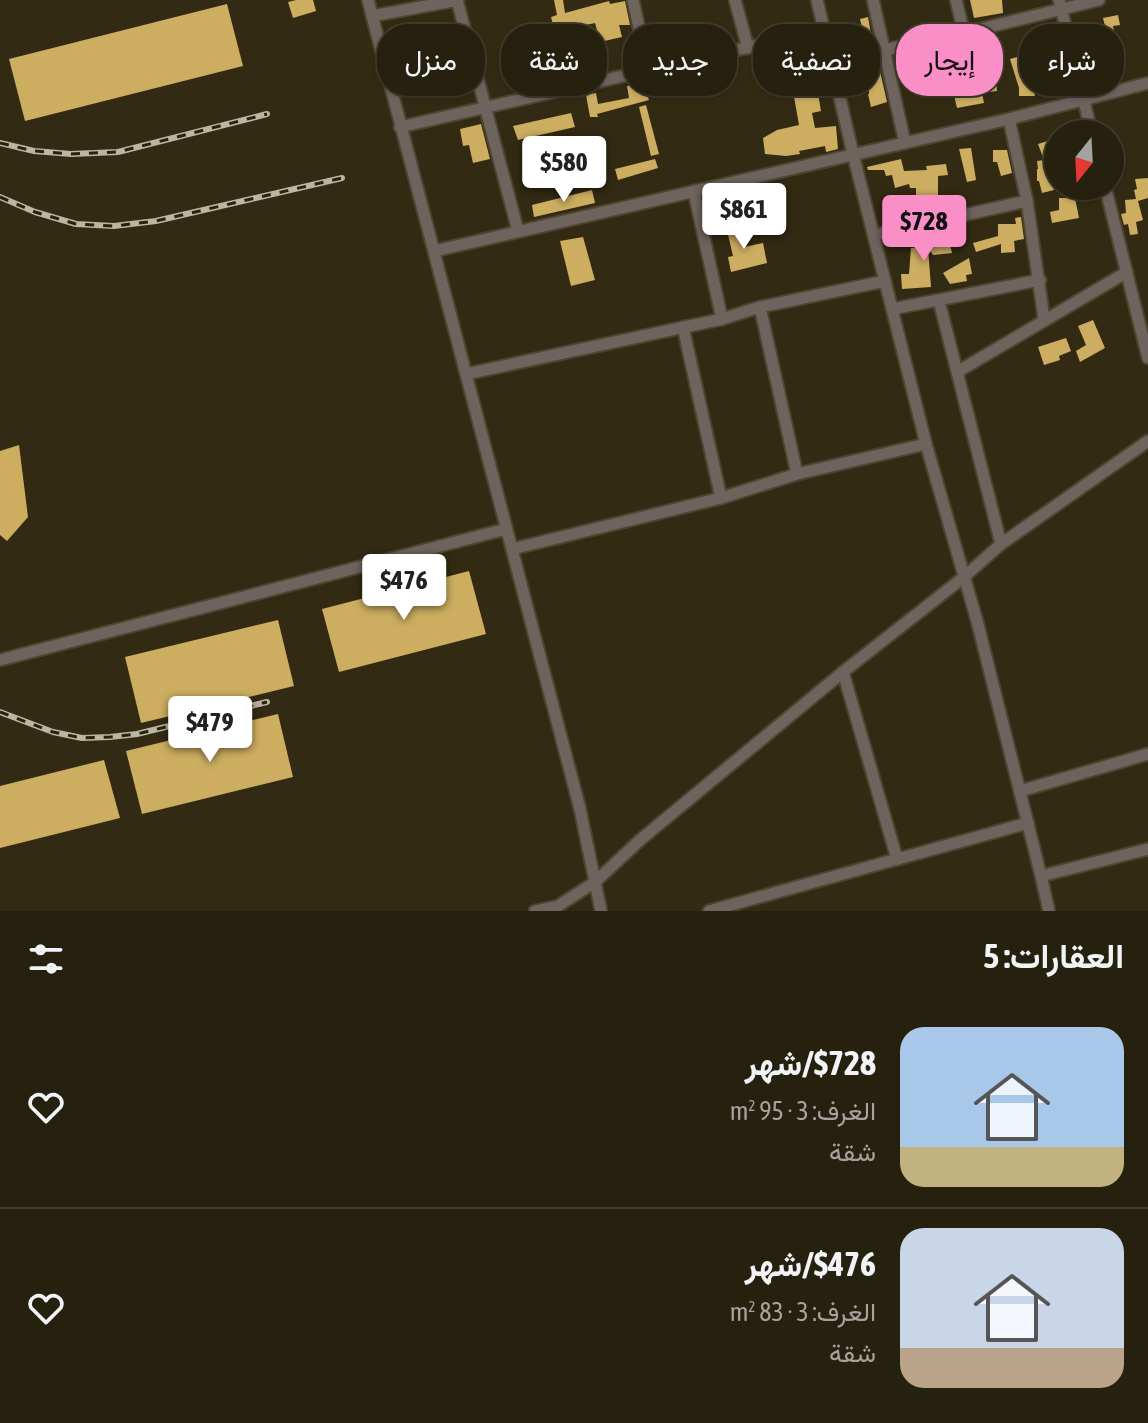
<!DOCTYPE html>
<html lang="ar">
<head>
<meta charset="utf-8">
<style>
	body { margin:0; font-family:"Asap Condensed",Vazirmatn,sans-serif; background:#2e2817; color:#f1f3f6; direction:rtl; height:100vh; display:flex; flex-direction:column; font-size:30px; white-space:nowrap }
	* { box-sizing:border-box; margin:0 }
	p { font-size:26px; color:#a4a39e }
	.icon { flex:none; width:44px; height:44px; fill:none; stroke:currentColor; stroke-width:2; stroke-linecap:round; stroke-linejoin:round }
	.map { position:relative; height:911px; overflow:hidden; direction:ltr }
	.sheet { display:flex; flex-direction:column; background:#26200e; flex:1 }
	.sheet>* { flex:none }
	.guide { position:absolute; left:24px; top:24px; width:1100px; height:72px; direction:rtl; display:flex; gap:16px }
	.needle { width:52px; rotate:198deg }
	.tools { position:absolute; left:1044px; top:120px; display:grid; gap:16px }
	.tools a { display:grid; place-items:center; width:80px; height:80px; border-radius:50%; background:#26200e; box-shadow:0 2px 6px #0004,0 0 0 2px #423e2e; font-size:40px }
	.price { position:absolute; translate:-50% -68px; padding:0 18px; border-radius:8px; background:#fff; color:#222; font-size:26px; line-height:52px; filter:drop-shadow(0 2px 4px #0008) }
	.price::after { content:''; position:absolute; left:50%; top:48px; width:24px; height:18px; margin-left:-12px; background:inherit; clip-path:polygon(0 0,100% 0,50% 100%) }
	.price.active { background:#fa8fc8; color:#111 }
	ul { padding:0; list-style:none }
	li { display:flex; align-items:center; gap:24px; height:200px; padding:0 24px }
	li+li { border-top:2px solid #423e2e }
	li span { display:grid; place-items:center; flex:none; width:224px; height:160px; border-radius:24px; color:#555 }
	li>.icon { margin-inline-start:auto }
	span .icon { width:96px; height:96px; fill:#fffc; stroke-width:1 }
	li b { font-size:34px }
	h2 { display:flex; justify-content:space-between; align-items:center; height:96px; padding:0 24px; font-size:34px }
	.pill { padding:0 28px; border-radius:32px; background:#26200e; box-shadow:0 2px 6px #0004,0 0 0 2px #423e2e; font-size:28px; line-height:72px }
	.pill.active { background:#fa8fc8; color:#111 }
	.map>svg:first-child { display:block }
	.building { fill:#cdae61 }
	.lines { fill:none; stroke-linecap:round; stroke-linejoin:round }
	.minor-casing { stroke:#4d452f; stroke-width:15 }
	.minor { stroke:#6f635d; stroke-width:11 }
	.rail-casing { stroke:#bcb5a4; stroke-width:6 }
	.rail { stroke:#292109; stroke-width:3; stroke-dasharray:9; stroke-linecap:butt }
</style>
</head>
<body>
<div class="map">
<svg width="1148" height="911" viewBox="0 0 1148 911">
	<rect width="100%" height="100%" fill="#332a13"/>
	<g class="building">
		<path d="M 296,0 L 313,0 L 316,11 L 293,18 L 288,2 Z"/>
		<path d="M 554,0 L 563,0 L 565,13 L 609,1 L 610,4 L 625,1 L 630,25 L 619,25 L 622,37 L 600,42 L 595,23 L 550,33 L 550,26 L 553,25 L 551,17 L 557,15 Z"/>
		<path d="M 970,0 L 1002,0 L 1003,13 L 974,18 Z"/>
		<path d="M 227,4 L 243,66 L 25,121 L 9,59 Z"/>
		<path d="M 1118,15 L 1120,25 L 1113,26 L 1118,57 L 1122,57 L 1123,77 L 1120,79 L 1099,81 L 1100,84 L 1089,87 L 1083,64 L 1105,58 L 1101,35 L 1107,34 L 1103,18 Z"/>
		<path d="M 868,17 L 873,45 L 874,45 L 887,102 L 871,107 L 868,94 L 869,94 L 868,56 L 852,58 L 851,37 L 864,36 L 860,19 Z"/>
		<path d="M 456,31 L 467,71 L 448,76 L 449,82 L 426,84 L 424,65 L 443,63 L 436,36 Z"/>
		<path d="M 979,50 L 985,81 L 996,80 L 997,91 L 982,93 L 984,103 L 957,108 L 952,87 L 937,88 L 936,65 L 955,65 L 955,70 L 974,66 L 971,51 Z"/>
		<path d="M 1036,52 L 1039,63 L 1027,66 L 1035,96 L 1019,96 L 1019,88 L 1010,59 Z"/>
		<path d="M 813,55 L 817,75 L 799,79 L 802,96 L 818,93 L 821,111 L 812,113 L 815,128 L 836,126 L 838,149 L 826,152 L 825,146 L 799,151 L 800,154 L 786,156 L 765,154 L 763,138 L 777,130 L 799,125 L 790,74 L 794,74 L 791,59 Z"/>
		<path d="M 643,84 L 645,94 L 647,94 L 649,100 L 597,114 L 598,117 L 590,117 L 586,95 L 596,93 L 598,104 L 629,98 L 627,86 Z"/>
		<path d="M 646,105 L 659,154 L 651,156 L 639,107 Z"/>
		<path d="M 571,113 L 575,127 L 518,140 L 513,126 Z"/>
		<path d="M 481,124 L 490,159 L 473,163 L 469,145 L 463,146 L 460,129 Z"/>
		<path d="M 593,137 L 602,161 L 575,169 L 572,158 L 590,154 L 584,141 Z"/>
		<path d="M 1051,140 L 1058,160 L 1058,173 L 1051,174 L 1054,190 L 1042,193 L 1039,181 L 1037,181 L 1037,169 L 1038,169 L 1037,161 L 1044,160 L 1038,144 Z"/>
		<path d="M 971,148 L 976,180 L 967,182 L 959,149 Z"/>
		<path d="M 993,150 L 1007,150 L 1012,173 L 1001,176 L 997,162 L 993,162 Z"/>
		<path d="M 655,159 L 658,168 L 618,180 L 615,169 Z"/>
		<path d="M 901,159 L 904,171 L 927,170 L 926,166 L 946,164 L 948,175 L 938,176 L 938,201 L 916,201 L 916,188 L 910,188 L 909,184 L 895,188 L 892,175 L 886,176 L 884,170 L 868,170 L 867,167 Z"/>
		<path d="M 1148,178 L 1148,198 L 1138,201 L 1143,220 L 1136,222 L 1138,234 L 1130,235 L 1128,224 L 1124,225 L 1121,214 L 1126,213 L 1125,200 L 1136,199 L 1134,190 L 1137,189 L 1135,179 Z"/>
		<path d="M 592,190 L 595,203 L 534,217 L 532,205 Z"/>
		<path d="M 1059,198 L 1075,198 L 1079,218 L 1052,223 L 1050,212 L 1059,210 Z"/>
		<path d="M 1021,217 L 1024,239 L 1014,241 L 1015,252 L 1001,253 L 1001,244 L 976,252 L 973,243 L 998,236 L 998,224 L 1016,224 L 1015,218 Z"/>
		<path d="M 739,223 L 744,247 L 763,243 L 767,263 L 731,272 L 728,257 L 733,256 L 726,226 Z"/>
		<path d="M 946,228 L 952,253 L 933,255 L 928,248 L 931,287 L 902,289 L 901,274 L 909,274 L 911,248 L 941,245 L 937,230 Z"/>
		<path d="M 583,237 L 595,280 L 571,286 L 560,241 Z"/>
		<path d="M 969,258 L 972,274 L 966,275 L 967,281 L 950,284 L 943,273 Z"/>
		<path d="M 1093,320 L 1105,348 L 1080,362 L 1076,351 L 1086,345 L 1078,326 Z"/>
		<path d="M 1066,338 L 1071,351 L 1059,356 L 1060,360 L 1044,365 L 1038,347 Z"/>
		<path d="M 19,445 L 28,517 L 7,541 L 0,535 L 0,451 Z"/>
		<path d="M 469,571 L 486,634 L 339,672 L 322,609 Z"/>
		<path d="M 278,620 L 294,686 L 141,723 L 125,657 Z"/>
		<path d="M 278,714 L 293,777 L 142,814 L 126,751 Z"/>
		<path d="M 104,760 L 120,818 L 0,848 L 0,786 Z"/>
	</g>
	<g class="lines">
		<g class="minor-casing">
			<g id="minor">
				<path d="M 368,0 L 580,809 L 601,911"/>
				<path d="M 457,0 L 518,231"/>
				<path d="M 633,0 L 648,69"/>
				<path d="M 735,0 L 748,48"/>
				<path d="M 817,0 L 853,154 L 926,444 L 977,621 L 1041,876 L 1049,911"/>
				<path d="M 873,0 L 905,143"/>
				<path d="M 956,0 L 964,33"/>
				<path d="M 1059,0 L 1092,134"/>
				<path d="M 372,16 L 458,0"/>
				<path d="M 884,50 L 964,33 L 1099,0"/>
				<path d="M 1009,119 L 1027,201 L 1044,319"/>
				<path d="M 400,127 L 824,30"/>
				<path d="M 1105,186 L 1148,358"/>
				<path d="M 694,192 L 722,319"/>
				<path d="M 874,235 L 1027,201"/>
				<path d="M 434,251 L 1009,119 L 1148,83"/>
				<path d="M 939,301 L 1001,544"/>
				<path d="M 760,307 L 797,474"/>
				<path d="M 892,309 L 1040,280"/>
				<path d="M 683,327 L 721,498"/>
				<path d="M 957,372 L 1127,272"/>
				<path d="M 466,374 L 722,319 L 760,307 L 885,281"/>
				<path d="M 512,549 L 721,498 L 797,474 L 926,444"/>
				<path d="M 0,660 L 506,529"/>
				<path d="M 843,672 L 897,859"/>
				<path d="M 1020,791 L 1148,754"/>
				<path d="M 1041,876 L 1148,849"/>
				<path d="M 535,911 L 558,906 L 595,882 L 640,840 L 843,672 L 964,577 L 1001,544 L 1148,441"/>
				<path d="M 709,911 L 1028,823"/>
			</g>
		</g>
		<use href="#minor" class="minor"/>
		<g class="rail-casing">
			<g id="rail">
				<path d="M 0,143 L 34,151 L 71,154 L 118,152 L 267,114"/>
				<path d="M 0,197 L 35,212 L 76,224 L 114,226 L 156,221 L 342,178"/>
				<path d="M 0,712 L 53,732 L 82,738 L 110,737 L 137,734 L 267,702"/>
			</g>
		</g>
		<use href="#rail" class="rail"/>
	</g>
</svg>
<div class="tools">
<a><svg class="needle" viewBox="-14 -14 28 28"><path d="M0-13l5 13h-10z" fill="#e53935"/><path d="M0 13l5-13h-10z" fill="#a4a39e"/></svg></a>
</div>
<b class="price" style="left:564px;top:204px">$580</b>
<b class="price" style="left:744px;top:251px">$861</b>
<b class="price active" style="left:924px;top:263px">$728</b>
<b class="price" style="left:404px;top:622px">$476</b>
<b class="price" style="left:210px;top:764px">$479</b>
<div class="guide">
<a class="pill">شراء</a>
<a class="pill active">إيجار</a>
<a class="pill">تصفية</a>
<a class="pill">جديد</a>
<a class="pill">شقة</a>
<a class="pill">منزل</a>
</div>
</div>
<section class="sheet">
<h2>العقارات: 5<svg class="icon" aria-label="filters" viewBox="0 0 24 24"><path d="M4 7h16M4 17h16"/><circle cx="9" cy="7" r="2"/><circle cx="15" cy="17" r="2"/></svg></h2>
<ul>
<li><span style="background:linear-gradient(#a9c7e8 75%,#c2b280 0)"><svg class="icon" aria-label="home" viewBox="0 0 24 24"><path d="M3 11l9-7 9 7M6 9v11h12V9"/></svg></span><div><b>$728/شهر</b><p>الغرف: 3 · 95 m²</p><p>شقة</p></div><svg class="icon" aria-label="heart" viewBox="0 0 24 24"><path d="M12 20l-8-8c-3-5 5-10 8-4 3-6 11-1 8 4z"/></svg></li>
<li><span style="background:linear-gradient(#c9d6e8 75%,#b9a48a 0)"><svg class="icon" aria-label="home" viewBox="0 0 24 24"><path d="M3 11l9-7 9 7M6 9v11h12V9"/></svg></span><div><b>$476/شهر</b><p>الغرف: 3 · 83 m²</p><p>شقة</p></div><svg class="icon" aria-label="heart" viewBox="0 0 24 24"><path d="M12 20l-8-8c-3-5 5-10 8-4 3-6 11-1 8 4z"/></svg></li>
</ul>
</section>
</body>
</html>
